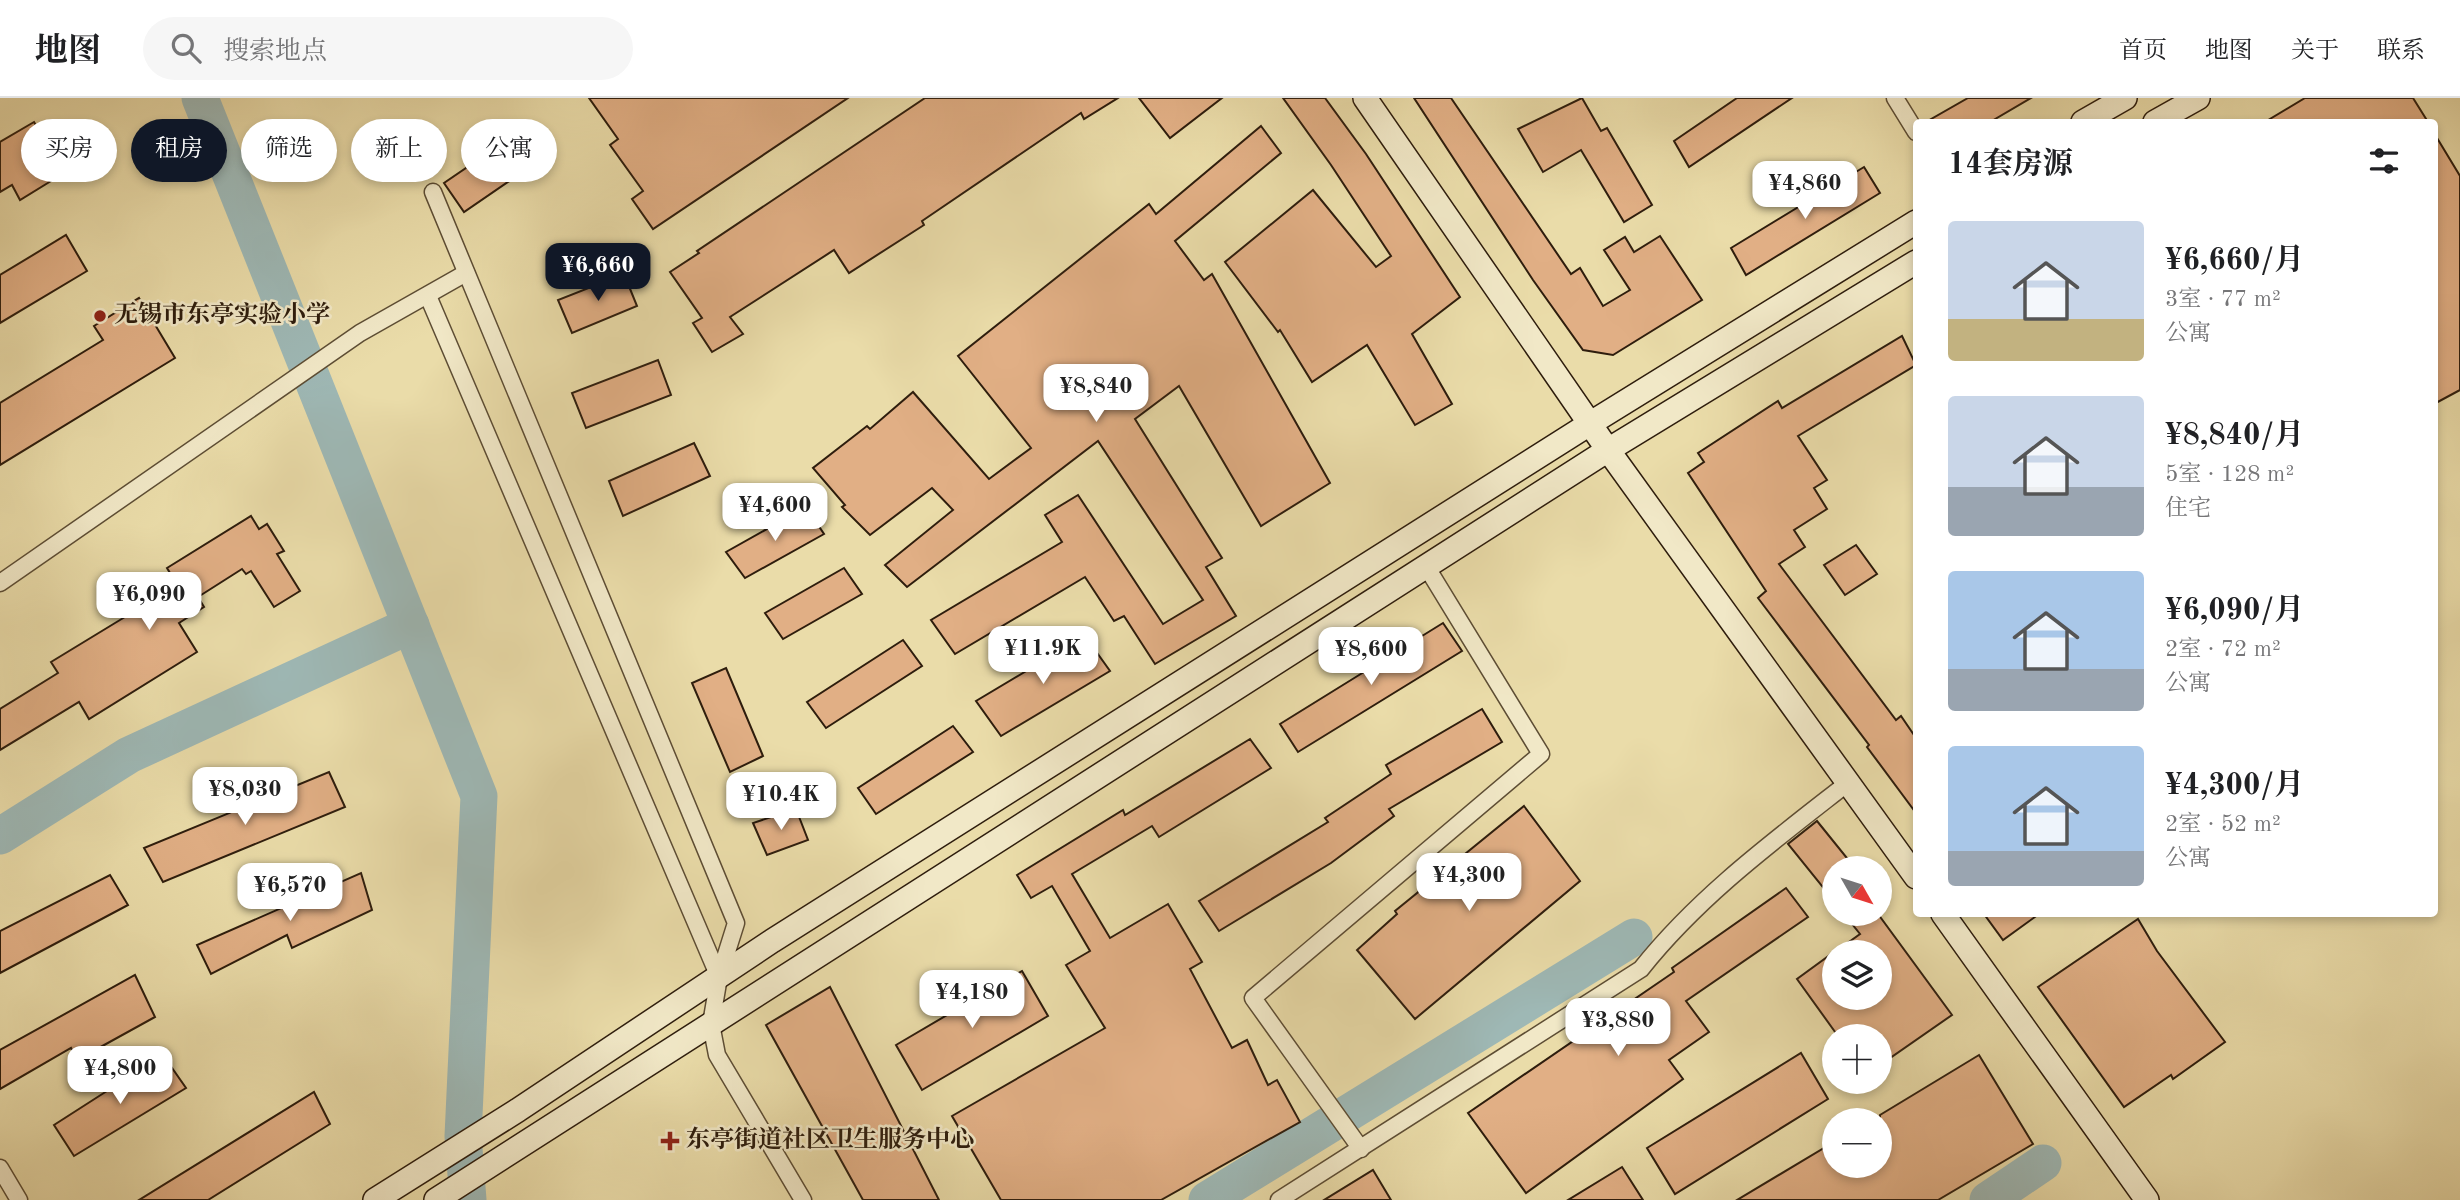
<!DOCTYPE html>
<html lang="zh">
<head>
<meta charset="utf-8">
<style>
	body { margin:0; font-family:"Old Standard TT","Noto Serif SC",serif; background:#f6f6f6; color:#202124; height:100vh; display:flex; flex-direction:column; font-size:26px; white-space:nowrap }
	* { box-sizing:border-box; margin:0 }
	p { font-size:23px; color:#757577 }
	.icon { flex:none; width:38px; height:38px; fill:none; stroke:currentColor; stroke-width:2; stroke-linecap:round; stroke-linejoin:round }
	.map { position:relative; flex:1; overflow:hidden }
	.sheet { position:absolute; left:1913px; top:21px; width:525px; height:798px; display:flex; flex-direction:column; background:#fff; border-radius:7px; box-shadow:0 4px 10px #0003 }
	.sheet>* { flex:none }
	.banner { position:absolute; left:21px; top:21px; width:665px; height:63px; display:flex; gap:14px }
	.needle { width:46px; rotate:129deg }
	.fabs { position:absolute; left:1822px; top:758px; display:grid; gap:14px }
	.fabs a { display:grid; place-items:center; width:70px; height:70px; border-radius:50%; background:#fff; box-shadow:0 4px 10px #0003; font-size:35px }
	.price { position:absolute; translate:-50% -60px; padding:0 16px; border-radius:14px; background:#fff; color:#222; font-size:23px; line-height:46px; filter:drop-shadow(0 2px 4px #0008) }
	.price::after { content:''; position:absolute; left:50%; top:42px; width:21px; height:16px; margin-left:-10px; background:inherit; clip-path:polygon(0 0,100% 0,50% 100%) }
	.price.active { background:#111827; color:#fff }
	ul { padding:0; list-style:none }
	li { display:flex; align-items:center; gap:21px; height:175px; padding:0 35px }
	li span { display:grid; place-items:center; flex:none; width:196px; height:140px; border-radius:7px; color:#555 }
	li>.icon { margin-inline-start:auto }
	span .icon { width:84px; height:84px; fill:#fffc; stroke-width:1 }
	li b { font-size:30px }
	h2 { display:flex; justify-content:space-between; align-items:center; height:84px; padding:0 35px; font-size:30px }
	.pill { padding:0 24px; border-radius:32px; background:#fff; box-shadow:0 4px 10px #0003; font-size:24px; line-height:63px }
	.pill.active { background:#111827; color:#fff }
	header { display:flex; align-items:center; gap:42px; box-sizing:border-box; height:98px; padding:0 35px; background:#fff; border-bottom:2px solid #e0e0e0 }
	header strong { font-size:33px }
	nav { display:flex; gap:38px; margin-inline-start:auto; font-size:24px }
	.search { width:490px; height:63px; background:#f6f6f6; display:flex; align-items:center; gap:18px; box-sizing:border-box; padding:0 24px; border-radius:38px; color:#757577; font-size:26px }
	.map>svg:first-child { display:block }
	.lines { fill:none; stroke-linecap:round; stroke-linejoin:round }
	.river { stroke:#9eb8b5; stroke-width:37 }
	.building { fill:#e1af85; stroke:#2e1d0d; stroke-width:2 }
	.street-casing { stroke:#5d4d34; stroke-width:19 }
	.secondary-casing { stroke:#2e1d0d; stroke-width:26 }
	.street { stroke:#f1e8c7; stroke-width:16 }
	.secondary { stroke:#f1e8c7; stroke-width:23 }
	.poi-dot { fill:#8f2418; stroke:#f1e8c7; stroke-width:2.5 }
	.labels { text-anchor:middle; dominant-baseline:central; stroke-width:5; stroke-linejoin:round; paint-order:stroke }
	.poi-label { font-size:24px; font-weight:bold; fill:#2e1d0d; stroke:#f1e8c7; text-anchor:start }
</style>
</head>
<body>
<header>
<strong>地图</strong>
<div class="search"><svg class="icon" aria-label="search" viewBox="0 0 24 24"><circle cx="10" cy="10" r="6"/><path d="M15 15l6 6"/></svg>搜索地点</div>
<nav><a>首页</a><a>地图</a><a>关于</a><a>联系</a></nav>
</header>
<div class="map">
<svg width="2460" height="1102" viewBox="0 0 2460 1102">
	<rect width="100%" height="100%" fill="#eadca9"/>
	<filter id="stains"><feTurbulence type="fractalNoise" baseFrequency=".00286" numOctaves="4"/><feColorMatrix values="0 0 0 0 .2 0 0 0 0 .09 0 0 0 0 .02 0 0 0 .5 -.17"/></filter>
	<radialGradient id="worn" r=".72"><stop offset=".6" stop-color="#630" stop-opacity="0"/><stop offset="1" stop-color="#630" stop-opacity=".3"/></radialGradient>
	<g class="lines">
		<g class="river">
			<path d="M 200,0 L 479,698 L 463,1038 L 468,1102"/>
			<path d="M 0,738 L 129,657 L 411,527"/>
			<path d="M 1207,1102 L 1634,839"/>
			<path d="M 1988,1102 L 2043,1065"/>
		</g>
	</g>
	<g class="building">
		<path d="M 589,0 L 848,0 L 653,131 L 632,101 L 643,93 L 610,47 L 618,41 Z"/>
		<path d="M 925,0 L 1118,0 L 1084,21 L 1081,15 L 922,123 L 924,127 L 849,175 L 834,152 L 730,219 L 743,236 L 712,254 L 693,225 L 702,220 L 670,174 L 699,155 L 697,153 Z"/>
		<path d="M 1139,0 L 1222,0 L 1170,40 Z"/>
		<path d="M 1283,0 L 1325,0 L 1366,56 L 1460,199 L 1412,236 L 1452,306 L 1415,327 L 1367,247 L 1312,284 L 1280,232 L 1278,234 L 1225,164 L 1313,92 L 1376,169 L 1391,158 L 1331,67 Z"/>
		<path d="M 1414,0 L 1451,0 L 1571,176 L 1580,170 L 1603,208 L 1630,192 L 1604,152 L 1625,139 L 1634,154 L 1660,138 L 1702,202 L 1613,257 L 1583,252 L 1533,182 Z"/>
		<path d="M 1582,0 L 1601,33 L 1607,30 L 1652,107 L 1624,124 L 1581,52 L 1543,74 L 1518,31 Z"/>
		<path d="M 1737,0 L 1792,0 L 1689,69 L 1674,43 Z"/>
		<path d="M 1968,0 L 2031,0 L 1990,24 L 1926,24 Z"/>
		<path d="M 2305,0 L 2413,0 L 2428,24 L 2265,24 Z"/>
		<path d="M 34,24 L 64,75 L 20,102 L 12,87 L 0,94 L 0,44 Z"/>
		<path d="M 1261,28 L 1281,55 L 1175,143 L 1204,182 L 1212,176 L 1330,385 L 1261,428 L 1179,288 L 1135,321 L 1222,460 L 1206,469 L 1236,518 L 1155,566 L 1124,518 L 1114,523 L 1085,479 L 955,556 L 931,522 L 1062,444 L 1045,417 L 1078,397 L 1163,526 L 1203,502 L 1098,343 L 907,489 L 885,467 L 953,412 L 932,390 L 870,437 L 842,409 L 845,407 L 813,370 L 867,328 L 870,331 L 913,294 L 989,381 L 1031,350 L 958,258 L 1149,106 L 1156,116 Z"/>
		<path d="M 526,29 L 546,58 L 464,114 L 444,85 Z"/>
		<path d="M 2434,35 L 2460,78 L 2460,292 L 2434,306 Z"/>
		<path d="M 1864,69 L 1880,95 L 1746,177 L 1731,150 Z"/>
		<path d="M 66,137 L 87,173 L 0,225 L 0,177 Z"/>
		<path d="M 624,176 L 637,208 L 572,235 L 558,202 Z"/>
		<path d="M 139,200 L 175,260 L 0,367 L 0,305 L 103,242 L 94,228 Z"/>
		<path d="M 1902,238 L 1916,267 L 1798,338 L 1827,382 L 1814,390 L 1827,411 L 1794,432 L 1805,449 L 1779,466 L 1896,622 L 1901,618 L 1916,640 L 1916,715 L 1867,649 L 1869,647 L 1758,500 L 1766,493 L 1688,375 L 1704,364 L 1698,355 L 1778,303 L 1782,310 Z"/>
		<path d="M 658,262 L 671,297 L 586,330 L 572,295 Z"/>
		<path d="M 694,345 L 710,378 L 623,418 L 609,383 Z"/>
		<path d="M 806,409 L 824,436 L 745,480 L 726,454 Z"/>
		<path d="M 251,418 L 259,431 L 267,426 L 284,453 L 277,456 L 300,493 L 274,509 L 251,473 L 246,476 L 242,471 L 198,499 L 204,509 L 179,525 L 197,554 L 89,621 L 79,604 L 0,652 L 0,611 L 58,575 L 51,564 L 138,511 L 134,504 L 173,480 L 167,470 Z"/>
		<path d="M 1856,447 L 1877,476 L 1845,497 L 1824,467 Z"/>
		<path d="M 844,470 L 862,496 L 783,541 L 765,515 Z"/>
		<path d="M 1443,525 L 1462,553 L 1298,654 L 1280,626 Z"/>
		<path d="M 1085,538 L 1110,573 L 1001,638 L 976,603 Z"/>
		<path d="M 903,542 L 922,568 L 826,630 L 807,604 Z"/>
		<path d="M 726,570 L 763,658 L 730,674 L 692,585 Z"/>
		<path d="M 1482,611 L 1502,644 L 1389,711 L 1394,718 L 1331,765 L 1219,833 L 1199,803 L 1328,724 L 1325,720 L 1391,676 L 1386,667 Z"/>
		<path d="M 953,628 L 973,654 L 876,716 L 858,690 Z"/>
		<path d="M 1250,641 L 1271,670 L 1159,739 L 1152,728 L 1072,776 L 1110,840 L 1168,806 L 1202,864 L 1190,871 L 1232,950 L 1247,942 L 1268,987 L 1277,982 L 1300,1024 L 1161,1102 L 1001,1102 L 952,1018 L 1105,930 L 1066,867 L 1090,853 L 1052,788 L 1031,800 L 1017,777 L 1123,712 L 1125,717 Z"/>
		<path d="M 329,674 L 345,709 L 163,784 L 144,750 Z"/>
		<path d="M 1524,708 L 1580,783 L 1415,921 L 1357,852 L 1397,816 L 1395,813 Z"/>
		<path d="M 796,711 L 808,742 L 767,757 L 753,725 Z"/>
		<path d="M 1817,723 L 1855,770 L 1834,770 L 1834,803 L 1788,746 Z"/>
		<path d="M 361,775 L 372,812 L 292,850 L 287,837 L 211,876 L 197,847 Z"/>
		<path d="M 110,777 L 128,807 L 0,875 L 0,833 Z"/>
		<path d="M 1786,790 L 1808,819 L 1686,903 L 1709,934 L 1669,962 L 1683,981 L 1526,1095 L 1468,1015 L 1674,874 L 1672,870 Z"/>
		<path d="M 1844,816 L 1878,816 L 1952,917 L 1880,967 L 1880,938 L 1838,938 L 1797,881 L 1834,854 L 1834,900 L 1880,900 L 1880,854 L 1835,854 L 1860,836 Z"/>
		<path d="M 1984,816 L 2039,816 L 2003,842 Z"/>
		<path d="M 2138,821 L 2157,853 L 2225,944 L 2173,981 L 2171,977 L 2124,1009 L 2038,889 Z"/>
		<path d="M 1022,873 L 1048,918 L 922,992 L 896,947 Z"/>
		<path d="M 135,877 L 155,919 L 77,962 L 71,950 L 0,991 L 0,952 Z"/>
		<path d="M 830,889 L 939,1102 L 863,1102 L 766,927 Z"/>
		<path d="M 1801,955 L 1828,1001 L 1675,1096 L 1647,1050 Z"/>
		<path d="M 163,957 L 186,990 L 74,1058 L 54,1027 Z"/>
		<path d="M 1979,957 L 2033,1046 L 1938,1102 L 1737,1102 L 1834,1044 L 1834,1068 L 1880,1068 L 1880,1017 Z"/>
		<path d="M 314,994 L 330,1026 L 208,1102 L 139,1102 Z"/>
		<path d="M 1622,1069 L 1643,1102 L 1568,1102 Z"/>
		<path d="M 1373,1072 L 1391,1102 L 1324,1102 Z"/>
	</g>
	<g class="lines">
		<g class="street-casing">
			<g id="street">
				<path d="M 1895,0 L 1916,34"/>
				<path d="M 433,94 L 736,825 L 719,879 L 711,926 L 717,957 L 803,1102"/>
				<path d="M 428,198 L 719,879"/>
				<path d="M 0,485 L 360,235 L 466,175"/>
				<path d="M 1361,1051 L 1253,900 L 1541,656 L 1426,468"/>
				<path d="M 0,1070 L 19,1102"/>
				<path d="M 1279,1102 L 1641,871 C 1699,798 1775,742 1849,684"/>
			</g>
		</g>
		<g class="secondary-casing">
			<g id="secondary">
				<path d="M 1365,0 L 1608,352 L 1916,779"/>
				<path d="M 2083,24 L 2125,0"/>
				<path d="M 2155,24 L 2198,0"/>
				<path d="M 1943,816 L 2147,1102"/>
				<path d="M 375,1102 L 518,1012 L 772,843 L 1591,325 L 1916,124"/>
				<path d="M 436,1102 L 1608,352 L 1916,164"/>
			</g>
		</g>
		<use href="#street" class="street"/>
		<use href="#secondary" class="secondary"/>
	</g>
	<g class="poi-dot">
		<circle cx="100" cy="218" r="7"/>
		<path d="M666.5 1032.5h7v7h7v7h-7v7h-7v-7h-7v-7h7z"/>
	</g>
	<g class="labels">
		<g class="poi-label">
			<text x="114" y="218">无锡市东亭实验小学</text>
			<text x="686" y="1043">东亭街道社区卫生服务中心</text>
		</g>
	</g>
	<rect width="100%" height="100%" filter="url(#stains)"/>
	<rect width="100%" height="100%" fill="url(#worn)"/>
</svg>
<div class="fabs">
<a><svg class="needle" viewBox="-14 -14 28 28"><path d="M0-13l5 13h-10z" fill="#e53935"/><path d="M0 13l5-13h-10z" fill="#757577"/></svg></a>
<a><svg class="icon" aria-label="layers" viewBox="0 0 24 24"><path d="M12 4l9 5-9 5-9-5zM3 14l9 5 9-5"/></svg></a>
<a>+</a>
<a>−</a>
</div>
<b class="price" style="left:1805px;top:123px">¥4,860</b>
<b class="price active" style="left:598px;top:205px">¥6,660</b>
<b class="price" style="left:1096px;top:326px">¥8,840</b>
<b class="price" style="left:775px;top:445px">¥4,600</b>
<b class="price" style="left:149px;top:534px">¥6,090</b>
<b class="price" style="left:1043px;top:588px">¥11.9K</b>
<b class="price" style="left:1371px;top:589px">¥8,600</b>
<b class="price" style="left:245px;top:729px">¥8,030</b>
<b class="price" style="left:781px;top:734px">¥10.4K</b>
<b class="price" style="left:1469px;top:815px">¥4,300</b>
<b class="price" style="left:290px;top:825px">¥6,570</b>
<b class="price" style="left:972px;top:932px">¥4,180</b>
<b class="price" style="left:1618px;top:960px">¥3,880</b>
<b class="price" style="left:120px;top:1008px">¥4,800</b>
<div class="banner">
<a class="pill">买房</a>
<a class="pill active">租房</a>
<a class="pill">筛选</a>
<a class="pill">新上</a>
<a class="pill">公寓</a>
</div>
<section class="sheet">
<h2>14套房源<svg class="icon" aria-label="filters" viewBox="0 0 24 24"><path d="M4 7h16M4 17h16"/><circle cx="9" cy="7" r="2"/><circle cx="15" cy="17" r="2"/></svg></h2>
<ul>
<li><span style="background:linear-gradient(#c9d6e8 70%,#c2b280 0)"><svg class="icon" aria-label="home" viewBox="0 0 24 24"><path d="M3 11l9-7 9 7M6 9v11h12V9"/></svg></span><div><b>¥6,660/月</b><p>3室 · 77 m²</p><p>公寓</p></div></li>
<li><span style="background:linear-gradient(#c9d6e8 65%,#9aa5b1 0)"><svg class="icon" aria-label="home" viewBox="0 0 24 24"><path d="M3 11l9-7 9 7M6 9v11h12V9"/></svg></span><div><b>¥8,840/月</b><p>5室 · 128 m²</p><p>住宅</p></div></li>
<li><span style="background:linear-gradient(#a9c7e8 70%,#9aa5b1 0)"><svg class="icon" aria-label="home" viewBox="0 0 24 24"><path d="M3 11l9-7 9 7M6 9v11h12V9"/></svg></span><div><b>¥6,090/月</b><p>2室 · 72 m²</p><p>公寓</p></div></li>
<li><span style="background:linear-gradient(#a9c7e8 75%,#9aa5b1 0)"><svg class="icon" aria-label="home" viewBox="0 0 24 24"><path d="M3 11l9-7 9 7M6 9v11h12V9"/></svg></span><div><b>¥4,300/月</b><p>2室 · 52 m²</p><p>公寓</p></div></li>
</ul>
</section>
</div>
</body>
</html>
